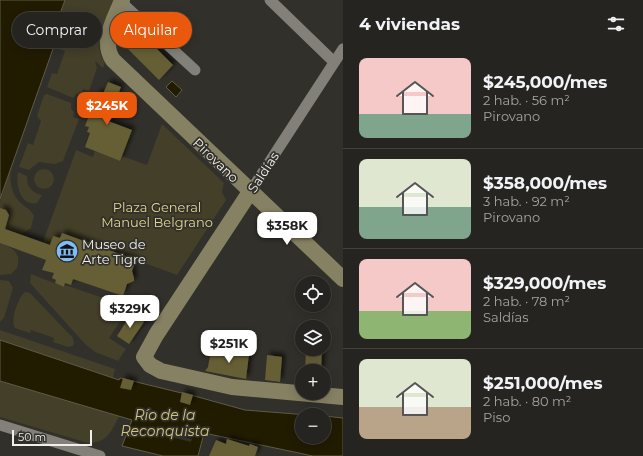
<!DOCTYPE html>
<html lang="es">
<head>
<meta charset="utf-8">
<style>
	body { margin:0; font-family:Montserrat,sans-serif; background:#31302d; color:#f1f3f6; height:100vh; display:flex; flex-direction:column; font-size:15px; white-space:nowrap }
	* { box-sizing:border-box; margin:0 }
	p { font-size:13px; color:#a3a4a5 }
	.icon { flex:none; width:22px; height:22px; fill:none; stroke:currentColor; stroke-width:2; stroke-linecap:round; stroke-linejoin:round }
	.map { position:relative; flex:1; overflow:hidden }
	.sheet { display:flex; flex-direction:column; background:#252420; width:300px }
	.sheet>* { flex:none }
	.banner { position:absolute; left:12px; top:12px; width:271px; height:36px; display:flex; gap:8px }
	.buttons { position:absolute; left:295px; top:276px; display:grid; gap:8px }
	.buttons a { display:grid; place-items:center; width:36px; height:36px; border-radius:50%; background:#252420; box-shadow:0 2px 10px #0003,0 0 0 1px #42413e; font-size:20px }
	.scale { position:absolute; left:12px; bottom:10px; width:80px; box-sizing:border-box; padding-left:4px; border:2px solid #f0efec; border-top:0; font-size:11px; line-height:14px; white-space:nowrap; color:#f0efec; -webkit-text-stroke:3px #31302a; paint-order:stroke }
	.price { position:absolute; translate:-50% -34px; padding:0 9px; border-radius:8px; background:#fff; color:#222; font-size:13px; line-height:26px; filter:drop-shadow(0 1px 2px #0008) }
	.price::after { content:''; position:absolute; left:50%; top:24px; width:12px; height:9px; margin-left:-6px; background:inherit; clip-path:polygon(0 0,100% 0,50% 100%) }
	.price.current { background:#ea580c; color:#fff }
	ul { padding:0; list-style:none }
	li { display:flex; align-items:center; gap:12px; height:100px; padding:0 16px }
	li+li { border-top:1px solid #42413e }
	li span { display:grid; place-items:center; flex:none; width:112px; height:80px; border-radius:8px; color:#555 }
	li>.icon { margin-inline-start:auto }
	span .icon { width:48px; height:48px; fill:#fffc; stroke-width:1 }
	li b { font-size:17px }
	h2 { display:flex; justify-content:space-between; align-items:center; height:48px; padding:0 16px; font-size:17px }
	.pill { padding:0 14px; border-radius:18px; background:#252420; box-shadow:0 2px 10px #0003,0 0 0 1px #42413e; font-size:14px; line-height:36px }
	.pill.current { background:#ea580c; color:#fff }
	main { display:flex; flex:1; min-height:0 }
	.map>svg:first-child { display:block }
	.green { fill:#433f28 }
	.water { fill:#211b00; stroke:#5f5b47 }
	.pier { fill:#31302a }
	.building { fill:#665e35; filter:url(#shadow) }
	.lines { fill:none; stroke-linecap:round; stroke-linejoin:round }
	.street { stroke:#828079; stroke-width:11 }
	.secondary { stroke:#878163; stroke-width:16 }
	.labels { text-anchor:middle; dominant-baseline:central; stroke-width:3.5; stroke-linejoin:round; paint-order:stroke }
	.street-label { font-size:13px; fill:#f0efec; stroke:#31302a }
	.park-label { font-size:13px; fill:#e4d791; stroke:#31302a }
	.poi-label { font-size:13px; fill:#f0efec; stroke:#31302a; text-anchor:start }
	.water-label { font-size:14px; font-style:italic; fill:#d2c580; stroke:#31302a }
</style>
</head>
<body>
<main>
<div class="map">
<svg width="343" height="456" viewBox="0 0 343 456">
	<defs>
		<filter id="shadow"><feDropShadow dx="3.5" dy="-3.5" stdDeviation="2" flood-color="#0009"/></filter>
	</defs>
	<rect width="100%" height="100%" fill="#31302a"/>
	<g class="green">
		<path d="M 65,0 L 114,0 C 106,20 91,43 105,63 L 103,68 L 95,61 L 97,68 L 89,91 L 83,89 L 81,94 L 77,93 L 73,98 L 47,87 L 52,73 L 57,74 L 65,51 L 60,49 L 63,42 L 56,40 L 60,29 L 55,27 Z"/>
		<path d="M 47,94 L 71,103 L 71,109 L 74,112 L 73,117 L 79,119 L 63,161 L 55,164 L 39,162 L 29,170 L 19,167 L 28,143 L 33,145 L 41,121 L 37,116 L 44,95 Z"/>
		<path d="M 162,124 L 224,183 L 222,192 L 226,200 L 177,275 L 62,233 L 60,238 L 53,236 L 52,240 L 55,247 L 43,242 L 76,150 L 93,157 L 95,151 L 120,161 L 122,156 L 147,165 Z"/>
		<path d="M 11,168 C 9,181 11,195 22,204 C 27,208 31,210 34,216 L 31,228 L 22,234 L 5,229 L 9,215 L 6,210 L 0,209 L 0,202 Z"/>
		<circle cx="44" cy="179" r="10"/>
		<path d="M 18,172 L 27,176 C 26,186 32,193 42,195 L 37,203 C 21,207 15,184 18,172 Z"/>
		<path d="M 0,243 C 12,247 22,253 17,268 L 11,274 L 0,275 Z"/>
		<path d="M 31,274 L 64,287 L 65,285 L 121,304 L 122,300 L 131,305 L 109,338 L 126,349 L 118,361 L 95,352 L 85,344 L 30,283 Z"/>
		<path d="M 0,280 L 9,281 L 13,288 L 4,318 L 0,322 Z"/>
		<path d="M 25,292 L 30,293 L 73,338 L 74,343 L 73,346 L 68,347 L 53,342 L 54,338 L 31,330 L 30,333 L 15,328 C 10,321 18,297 25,292 Z"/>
		<path d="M 0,330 L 115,369 L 113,378 L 0,340 Z"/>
		<path d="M 0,381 L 120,415 C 111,431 108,443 88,443 L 0,417 Z"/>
	</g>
	<g class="water">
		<path d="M 0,0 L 65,0 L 55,27 L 60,29 L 0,199 Z"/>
		<path d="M 172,81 L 182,90 L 176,97 L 166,87 Z"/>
		<path d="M 0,340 L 119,380 L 120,378 L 198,397 L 245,410 L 308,415 L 302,415 L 302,437 L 324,437 L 324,416 L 343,418 L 343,456 L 313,456 L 204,433 L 198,456 L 163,456 L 122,446 L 132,420 L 0,381 Z"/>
	</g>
	<path class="pier" d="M 142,427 L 192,439 L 191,442 L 140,429 Z"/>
	<g class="building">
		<path d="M 139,31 L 173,65 L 159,80 L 125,46 Z"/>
		<path d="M 108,82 L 121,87 L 108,121 L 132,130 L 120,161 L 85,147 L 90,133 L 87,132 L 89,127 L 85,126 L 98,92 L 103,94 Z"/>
		<path d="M 0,208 L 6,210 L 9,215 L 5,229 L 50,245 L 53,236 L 60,238 L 62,233 L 136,260 L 132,271 L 134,278 L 134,281 L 127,284 L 123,296 L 73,279 L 71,285 L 65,283 L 64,287 L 55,283 L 56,280 L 52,278 L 54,273 L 42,270 L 46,260 L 0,243 Z"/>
		<path d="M 131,314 L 144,322 L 129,344 L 117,336 Z"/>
		<path d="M 306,349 L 322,349 L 321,371 L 305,371 Z"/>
		<path d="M 211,350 L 249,354 L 246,379 L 205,371 L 208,367 Z"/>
		<path d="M 267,355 L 282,357 L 280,382 L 265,380 Z"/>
		<path d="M 123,378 L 134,381 L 131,390 L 120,388 Z"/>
		<path d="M 182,392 L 193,395 L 190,405 L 180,402 Z"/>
		<path d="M 227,439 L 249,446 L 250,444 L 258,447 L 255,456 L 209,456 L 216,440 L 226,444 Z"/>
	</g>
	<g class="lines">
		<g class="street">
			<path d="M 270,0 L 334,62"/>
			<path d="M 121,2 L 195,70"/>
			<path d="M 250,192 L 343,49"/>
			<path d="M 0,425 L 100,456"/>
		</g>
		<g class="secondary">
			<path d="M 122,0 C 115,19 100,41 113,60 L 343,279"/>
			<path d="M 250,192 L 156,335 L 144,357 L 150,365 L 161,371 L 232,387 L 343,397"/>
		</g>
	</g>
	<defs>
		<g id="museum-disc" transform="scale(1.15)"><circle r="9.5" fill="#7fbdfa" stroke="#31302a"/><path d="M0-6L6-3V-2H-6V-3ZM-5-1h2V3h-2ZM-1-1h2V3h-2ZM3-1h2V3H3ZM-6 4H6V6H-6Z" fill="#111"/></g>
	</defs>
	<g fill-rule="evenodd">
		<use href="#museum-disc" x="67" y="251"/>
	</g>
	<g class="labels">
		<g class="street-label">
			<text transform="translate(216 160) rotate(44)">Pirovano</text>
			<text transform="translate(263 172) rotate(-57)">Saldías</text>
		</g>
		<g class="park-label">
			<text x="157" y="207">Plaza General<tspan x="157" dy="15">Manuel Belgrano</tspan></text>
		</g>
		<g class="poi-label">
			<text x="82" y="244">Museo de<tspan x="82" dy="15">Arte Tigre</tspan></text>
		</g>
		<g class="water-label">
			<text x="165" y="415">Río de la<tspan x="165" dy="16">Reconquista</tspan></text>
		</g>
	</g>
</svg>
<div class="buttons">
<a><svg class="icon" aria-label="locate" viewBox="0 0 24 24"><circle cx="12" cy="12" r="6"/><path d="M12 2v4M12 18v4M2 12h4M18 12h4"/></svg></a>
<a><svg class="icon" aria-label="layers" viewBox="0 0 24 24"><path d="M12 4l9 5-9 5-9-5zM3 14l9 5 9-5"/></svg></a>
<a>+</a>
<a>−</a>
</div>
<div class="scale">50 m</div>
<b class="price current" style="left:107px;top:126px">$245K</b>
<b class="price" style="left:287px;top:246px">$358K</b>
<b class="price" style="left:130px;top:329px">$329K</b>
<b class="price" style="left:229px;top:364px">$251K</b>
<div class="banner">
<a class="pill">Comprar</a>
<a class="pill current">Alquilar</a>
</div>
</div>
<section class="sheet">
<h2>4 viviendas<svg class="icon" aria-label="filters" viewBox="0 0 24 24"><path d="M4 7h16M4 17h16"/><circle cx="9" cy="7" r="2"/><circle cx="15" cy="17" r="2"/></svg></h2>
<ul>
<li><span style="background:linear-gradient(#f6c9c9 70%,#7fa58c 0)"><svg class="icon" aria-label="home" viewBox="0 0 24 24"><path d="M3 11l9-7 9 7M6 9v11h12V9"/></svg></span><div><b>$245,000/mes</b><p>2 hab. · 56 m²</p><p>Pirovano</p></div></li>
<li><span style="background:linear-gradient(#dfe7d0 60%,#7fa58c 0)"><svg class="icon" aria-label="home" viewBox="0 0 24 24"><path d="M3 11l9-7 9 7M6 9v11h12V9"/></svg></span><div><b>$358,000/mes</b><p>3 hab. · 92 m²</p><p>Pirovano</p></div></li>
<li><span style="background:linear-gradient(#f6c9c9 65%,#8fb573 0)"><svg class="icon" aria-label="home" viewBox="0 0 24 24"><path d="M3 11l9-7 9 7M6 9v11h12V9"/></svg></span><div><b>$329,000/mes</b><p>2 hab. · 78 m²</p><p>Saldías</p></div></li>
<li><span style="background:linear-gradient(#dfe7d0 60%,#b9a48a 0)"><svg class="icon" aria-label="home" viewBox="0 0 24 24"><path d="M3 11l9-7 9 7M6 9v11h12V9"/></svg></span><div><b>$251,000/mes</b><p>2 hab. · 80 m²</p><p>Piso</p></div></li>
</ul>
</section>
</main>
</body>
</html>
